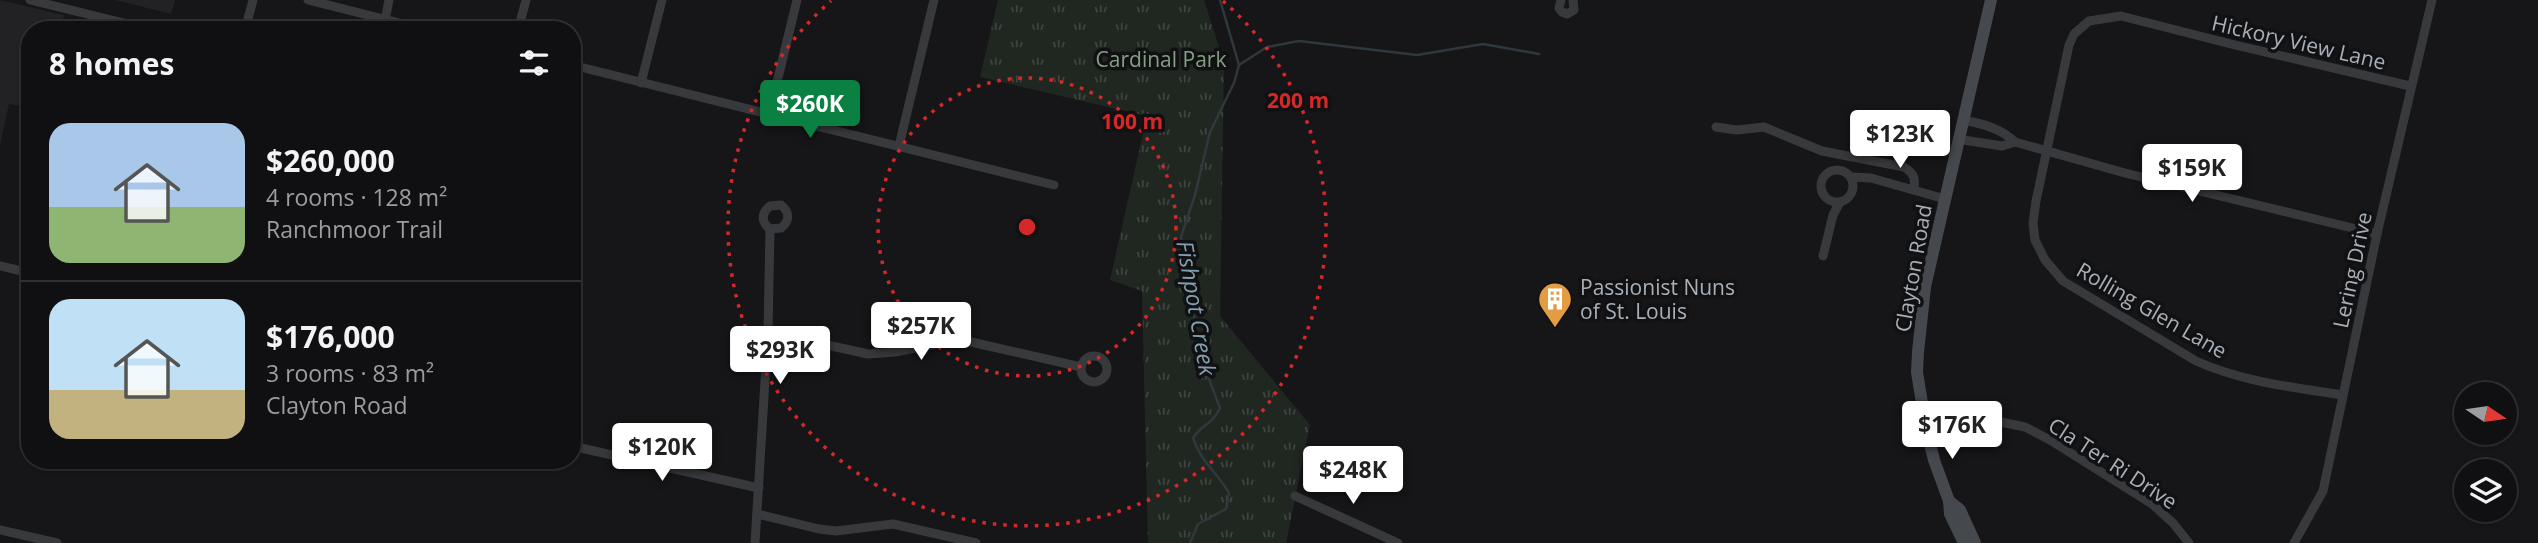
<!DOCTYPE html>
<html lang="en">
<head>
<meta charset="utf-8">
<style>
	body { margin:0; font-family:"Open Sans",sans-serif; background:#19191b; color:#f1f3f6; height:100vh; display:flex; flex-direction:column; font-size:26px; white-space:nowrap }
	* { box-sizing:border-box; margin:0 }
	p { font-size:23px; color:#9c9d9f }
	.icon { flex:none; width:38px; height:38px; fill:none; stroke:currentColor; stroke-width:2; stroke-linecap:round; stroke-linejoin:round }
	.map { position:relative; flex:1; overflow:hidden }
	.details { position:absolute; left:21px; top:21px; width:560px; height:448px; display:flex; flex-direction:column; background:#101012; border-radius:28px; box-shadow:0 2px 5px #0004,0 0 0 2px #303032 }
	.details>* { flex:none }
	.needle { width:46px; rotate:103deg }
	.buttons { position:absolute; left:2454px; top:382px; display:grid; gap:14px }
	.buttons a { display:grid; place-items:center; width:63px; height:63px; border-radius:50%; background:#101012; box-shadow:0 2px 5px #0004,0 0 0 2px #303032; font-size:35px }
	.price { position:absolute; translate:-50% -60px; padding:0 16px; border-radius:7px; background:#fff; color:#222; font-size:23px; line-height:46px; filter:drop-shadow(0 2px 4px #0008) }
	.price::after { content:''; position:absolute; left:50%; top:42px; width:21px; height:16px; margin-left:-10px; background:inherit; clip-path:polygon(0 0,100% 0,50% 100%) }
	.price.on { background:#0b8043; color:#fff }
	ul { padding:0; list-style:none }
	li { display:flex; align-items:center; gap:21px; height:175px; padding:0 28px }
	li+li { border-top:2px solid #303032 }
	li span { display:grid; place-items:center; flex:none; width:196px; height:140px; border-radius:21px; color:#555 }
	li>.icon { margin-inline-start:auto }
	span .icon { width:84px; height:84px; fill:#fffc; stroke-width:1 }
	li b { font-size:30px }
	h2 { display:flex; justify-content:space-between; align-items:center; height:84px; padding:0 28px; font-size:30px }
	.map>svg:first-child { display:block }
	.built { fill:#222225 }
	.park { fill:url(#park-tufts) }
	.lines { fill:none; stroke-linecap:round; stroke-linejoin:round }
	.stream { stroke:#2f383d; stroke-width:2.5 }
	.street { stroke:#37393c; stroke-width:9 }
	.secondary { stroke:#45484c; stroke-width:12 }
	.ring { fill:none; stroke:#d62828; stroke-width:3.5; stroke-dasharray:3.5 7 }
	.labels { text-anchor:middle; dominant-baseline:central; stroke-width:7; stroke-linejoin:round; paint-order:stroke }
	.street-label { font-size:21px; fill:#a9afb7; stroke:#111113 }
	.park-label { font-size:21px; fill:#83a082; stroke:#111113 }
	.poi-label { font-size:21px; fill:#a9afb7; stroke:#111113; text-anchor:start }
	.water-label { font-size:23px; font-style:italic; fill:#839faf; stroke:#111113 }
	.centre { fill:#d62828; stroke:#111113; stroke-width:3.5 }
	.ring-label { font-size:21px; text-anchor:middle; font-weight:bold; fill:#d62828; stroke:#111113; stroke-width:7; stroke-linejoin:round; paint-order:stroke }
</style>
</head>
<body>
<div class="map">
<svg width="2538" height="543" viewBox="0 0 2538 543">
	<defs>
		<pattern id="park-tufts" width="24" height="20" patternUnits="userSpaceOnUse" patternTransform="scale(1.75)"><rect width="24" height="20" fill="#202721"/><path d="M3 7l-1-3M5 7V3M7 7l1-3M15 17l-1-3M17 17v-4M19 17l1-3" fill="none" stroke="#3e443f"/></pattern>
	</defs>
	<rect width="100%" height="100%" fill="#161618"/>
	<g class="built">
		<path d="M 0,0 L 64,15 L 61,30 L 30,30 L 30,108 L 9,104 L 0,145 Z"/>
		<path d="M 115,0 L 175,0 L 171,14 Z"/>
	</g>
	<path class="park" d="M 998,0 L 1204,0 L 1224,63 L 1220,316 L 1310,425 L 1286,543 L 1148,543 L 1142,291 L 1110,280 L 1147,116 L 980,77 Z"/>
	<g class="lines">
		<g class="stream">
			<path d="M 1239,65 L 1267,47 L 1299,41 L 1417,55 L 1483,44 L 1539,54"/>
			<path d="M 1190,543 L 1198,524 L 1226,509 L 1229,493 C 1217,472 1201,462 1193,438 C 1202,424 1212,425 1220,408 L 1201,358 L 1181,237 L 1195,195 L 1210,132 L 1234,83 L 1239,65 L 1220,0"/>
		</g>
		<g class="street">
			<path d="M 30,0 L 152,30"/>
			<path d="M 308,0 L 427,30"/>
			<path d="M 1561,0 L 1559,8 L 1562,12 L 1567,14 L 1574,10 L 1573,0"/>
			<path d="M 385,20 L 389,0"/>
			<path d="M 92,30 L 94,16"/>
			<path d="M 245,30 L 253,0"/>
			<path d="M 518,30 L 526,0"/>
			<path d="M 572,65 L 1054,185"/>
			<path d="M 641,83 L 662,0"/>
			<path d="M 769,115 L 797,0"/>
			<path d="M 1962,120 C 1981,123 2001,128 2015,142 L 2125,173 L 2377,234"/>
			<path d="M 1716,127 L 1737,130 L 1764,127 L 1822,151 L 1904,167 C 1915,174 1915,178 1914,190"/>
			<path d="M 1957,139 L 2002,146 L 2015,142"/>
			<path d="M 899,146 L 934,0"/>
			<circle cx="1837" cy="186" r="16"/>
			<path d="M 1851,177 L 1871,178 L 1945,199"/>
			<path d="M 1823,256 L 1833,215 L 1840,202"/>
			<path d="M 0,266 L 30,273"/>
			<path d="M 768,332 L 868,354 L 895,352 L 950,341 L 971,342 L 1081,367"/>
			<circle cx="1094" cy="369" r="13"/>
			<path d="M 2342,395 C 2292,387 2243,382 2196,361 L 2063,281 L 2045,260 L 2035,240 L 2033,223 L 2036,201 L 2069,45 L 2074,34 L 2089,21 L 2121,16 L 2235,45 L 2410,86"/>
			<path d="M 1926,428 L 1976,419 L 2001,422 L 2025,427 L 2050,440 L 2152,504 L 2173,523 L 2189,543"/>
			<path d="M 572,446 L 759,488"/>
			<path d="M 1295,496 L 1398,543"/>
			<path d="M 757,514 L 819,529 L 836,531 L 893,524 L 976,543"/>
			<path d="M 0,530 L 57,543"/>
			<path d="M 755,543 L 768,332 L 770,229 C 761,222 761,213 770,206 L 781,205 C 790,212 790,221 781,228 L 770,229"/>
			<path d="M 2294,543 L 2323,491 L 2377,234 L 2432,0"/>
		</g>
		<g class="secondary">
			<path d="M 1949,501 L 1960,510 L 1975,543"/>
			<path d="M 1964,543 L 1950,514 L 1949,501 L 1934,460 L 1926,428 L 1917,372 L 1918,352 L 1925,287 L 1991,0"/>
		</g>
	</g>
	<g class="ring">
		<circle cx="1027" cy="227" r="149"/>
		<path d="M1223 1A299 299 0 1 1 831 1"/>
	</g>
	<defs>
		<g id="building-pin" transform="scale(1.75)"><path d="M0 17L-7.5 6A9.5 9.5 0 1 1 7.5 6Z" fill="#e49c42" stroke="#111113"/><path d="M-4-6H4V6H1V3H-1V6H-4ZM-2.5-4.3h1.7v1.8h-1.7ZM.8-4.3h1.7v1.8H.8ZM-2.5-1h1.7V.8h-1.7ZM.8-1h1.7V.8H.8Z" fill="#fff"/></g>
	</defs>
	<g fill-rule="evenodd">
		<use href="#building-pin" x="1555" y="299"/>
	</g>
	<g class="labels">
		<g class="street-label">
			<text transform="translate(2299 42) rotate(13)">Hickory View Lane</text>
			<text transform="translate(1913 268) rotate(-80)">Clayton Road</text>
			<text transform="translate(2352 270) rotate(-78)">Lering Drive</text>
			<text transform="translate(2152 310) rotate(30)">Rolling Glen Lane</text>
			<text transform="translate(2113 463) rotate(33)">Cla Ter Ri Drive</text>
		</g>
		<g class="park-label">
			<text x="1161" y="59">Cardinal Park</text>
		</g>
		<g class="poi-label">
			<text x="1580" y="287">Passionist Nuns<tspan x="1580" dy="24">of St. Louis</tspan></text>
		</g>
		<g class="water-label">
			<text transform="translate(1197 308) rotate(80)">Fishpot Creek</text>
		</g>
	</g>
	<circle cx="1027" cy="227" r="10" class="centre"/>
	<g class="ring-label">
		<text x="1298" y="108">200 m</text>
		<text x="1132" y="129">100 m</text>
	</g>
</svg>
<div class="buttons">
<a><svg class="needle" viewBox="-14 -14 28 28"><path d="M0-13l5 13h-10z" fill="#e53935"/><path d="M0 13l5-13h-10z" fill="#9c9d9f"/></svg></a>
<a><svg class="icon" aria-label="layers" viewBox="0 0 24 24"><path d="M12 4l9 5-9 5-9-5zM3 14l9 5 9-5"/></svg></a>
</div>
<b class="price on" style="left:810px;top:140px">$260K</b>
<b class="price" style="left:1900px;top:170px">$123K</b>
<b class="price" style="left:2192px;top:204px">$159K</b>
<b class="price" style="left:921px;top:362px">$257K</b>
<b class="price" style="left:780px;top:386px">$293K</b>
<b class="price" style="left:1952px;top:461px">$176K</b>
<b class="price" style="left:662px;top:483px">$120K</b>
<b class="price" style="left:1353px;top:506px">$248K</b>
<section class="details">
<h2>8 homes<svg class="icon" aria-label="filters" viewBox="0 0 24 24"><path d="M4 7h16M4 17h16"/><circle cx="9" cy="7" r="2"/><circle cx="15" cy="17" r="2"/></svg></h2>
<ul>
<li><span style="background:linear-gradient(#a9c7e8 60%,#8fb573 0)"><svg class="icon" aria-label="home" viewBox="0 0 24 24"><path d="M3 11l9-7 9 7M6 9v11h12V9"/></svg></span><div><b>$260,000</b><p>4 rooms · 128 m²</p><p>Ranchmoor Trail</p></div></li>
<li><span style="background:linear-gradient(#bfe0f5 65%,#c2b280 0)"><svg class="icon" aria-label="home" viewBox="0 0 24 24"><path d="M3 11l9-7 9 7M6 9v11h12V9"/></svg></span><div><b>$176,000</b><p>3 rooms · 83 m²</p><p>Clayton Road</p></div></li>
</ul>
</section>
</div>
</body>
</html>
